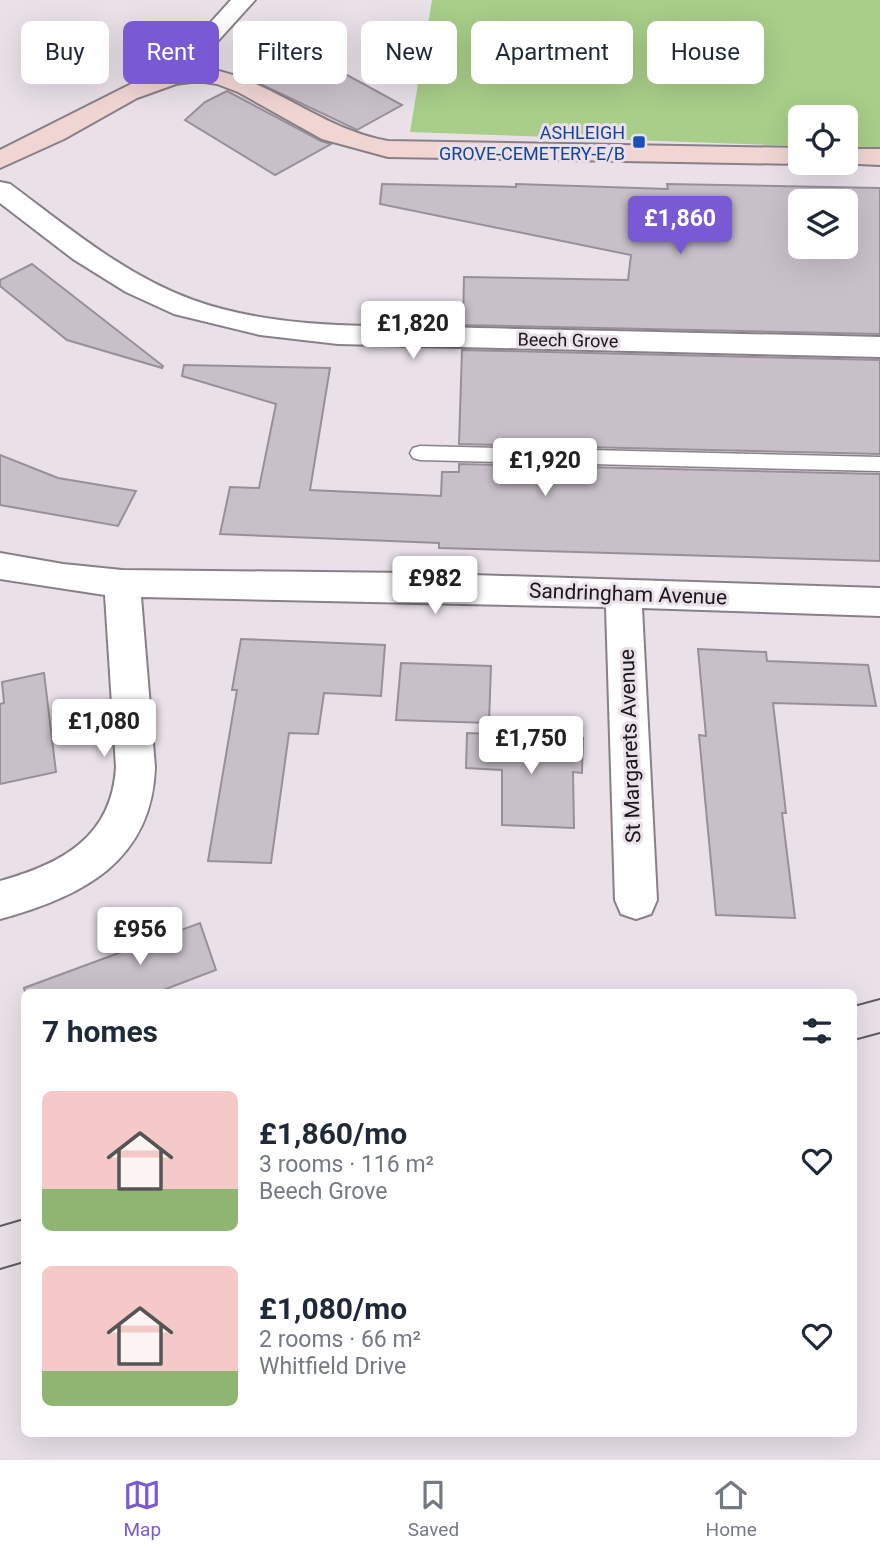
<!DOCTYPE html>
<html lang="en">
<head>
<meta charset="utf-8">
<style>
	body { margin:0; font-family:Roboto,sans-serif; background:#f6f6f7; color:#1f2937; height:100vh; display:flex; flex-direction:column; font-size:26px; white-space:nowrap }
	* { box-sizing:border-box; margin:0 }
	p { font-size:23px; color:#747a83 }
	.icon { flex:none; width:38px; height:38px; fill:none; stroke:currentColor; stroke-width:2; stroke-linecap:round; stroke-linejoin:round }
	.map { position:relative; flex:1; overflow:hidden }
	.panel { position:absolute; left:21px; top:989px; width:836px; height:448px; display:flex; flex-direction:column; background:#fff; border-radius:10px; box-shadow:0 7px 28px #0002 }
	.panel>* { flex:none }
	.guide { position:absolute; left:21px; top:21px; width:838px; height:63px; display:flex; gap:14px }
	.buttons { position:absolute; left:788px; top:105px; display:grid; gap:14px }
	.buttons a { display:grid; place-items:center; width:70px; height:70px; border-radius:10px; background:#fff; box-shadow:0 7px 28px #0002; font-size:35px }
	.price { position:absolute; translate:-50% -60px; padding:0 16px; border-radius:7px; background:#fff; color:#222; font-size:23px; line-height:46px; filter:drop-shadow(0 2px 4px #0008) }
	.price::after { content:''; position:absolute; left:50%; top:42px; width:21px; height:16px; margin-left:-10px; background:inherit; clip-path:polygon(0 0,100% 0,50% 100%) }
	.price.current { background:#7a59d4; color:#fff }
	ul { padding:0; list-style:none }
	li { display:flex; align-items:center; gap:21px; height:175px; padding:0 21px }
	li span { display:grid; place-items:center; flex:none; width:196px; height:140px; border-radius:10px; color:#555 }
	li>.icon { margin-inline-start:auto }
	span .icon { width:84px; height:84px; fill:#fffc; stroke-width:1 }
	li b { font-size:30px }
	h2 { display:flex; justify-content:space-between; align-items:center; height:84px; padding:0 21px; font-size:30px }
	.pill { padding:0 24px; border-radius:10px; background:#fff; box-shadow:0 7px 28px #0002; font-size:24px; line-height:63px }
	.pill.current { background:#7a59d4; color:#fff }
	.dock { display:flex; justify-content:space-around; align-items:center; height:98px; border-top:2px solid #e0e1e3; background:#fff; font-size:19px; color:#747a83 }
	.dock a { display:grid; justify-items:center; gap:4px }
	.dock .current { color:#7a59d4 }
	.map>svg:first-child { display:block }
	.green { fill:#a8ce89 }
	.building { fill:#c8c0c9; stroke:#989098; stroke-width:2; fill-rule:evenodd }
	.lines { fill:none; stroke-linecap:round; stroke-linejoin:round }
	.lane-casing { stroke:#888087; stroke-width:3 }
	.street-casing { stroke:#888087; stroke-width:4 }
	.secondary-casing { stroke:#888087; stroke-width:4 }
	.lane { fill:#fff; fill-rule:evenodd }
	.street { fill:#fff; fill-rule:evenodd }
	.secondary { fill:#f0d5d3; fill-rule:evenodd }
	.tram { stroke:#5f5a5e; stroke-width:2 }
	.transit-dot { fill:#1a4fb4; stroke:#e9e0e8; stroke-width:2.5 }
	.labels { text-anchor:middle; dominant-baseline:central; stroke-width:6; stroke-linejoin:round; paint-order:stroke }
	.far-transit-label { font-size:18px; fill:#164399; stroke:#e9e0e8; text-anchor:end }
	.far-street-label { font-size:18px; fill:#1a1719; stroke:#e9e0e8 }
	.street-label { font-size:21px; fill:#1a1719; stroke:#e9e0e8 }
</style>
</head>
<body>
<div class="map">
<svg width="880" height="1458" viewBox="0 0 880 1458">
	<rect width="100%" height="100%" fill="#e9e0e8"/>
	<path class="green" d="M 432,0 L 880,0 L 880,149 L 845,148 L 845,117 L 800,117 L 800,146 L 410,132 Z"/>
	<g class="building">
		<path d="M 303,51 L 402,105 L 357,130 L 250,79 Z"/>
		<path d="M 227,91 L 321,141 L 331,144 L 275,175 L 185,120 L 205,102 Z"/>
		<path d="M 382,184 L 516,187 L 516,184 L 668,189 L 667,184 L 880,188 L 880,334 L 463,325 L 464,277 L 628,280 L 631,255 L 380,204 ZM 800,201 L 845,201 L 845,247 L 800,247 Z"/>
		<path d="M 32,264 L 163,366 L 162,368 L 67,340 L 0,286 L 0,280 Z"/>
		<path d="M 462,350 L 880,360 L 880,454 L 459,444 Z"/>
		<path d="M 184,365 L 330,368 L 310,490 L 441,496 L 442,472 L 459,472 L 459,464 L 880,474 L 880,561 L 439,548 L 439,543 L 220,534 L 230,487 L 259,488 L 276,404 L 182,376 Z"/>
		<path d="M 0,455 L 58,478 L 136,491 L 118,526 L 0,505 Z"/>
		<path d="M 241,639 L 385,645 L 381,696 L 324,693 L 318,734 L 289,733 L 271,863 L 208,861 L 237,690 L 232,690 Z"/>
		<path d="M 698,649 L 766,652 L 767,661 L 868,665 L 876,706 L 773,703 L 786,813 L 782,813 L 795,918 L 716,915 L 699,735 L 706,736 Z"/>
		<path d="M 401,663 L 491,666 L 489,723 L 396,720 Z"/>
		<path d="M 44,673 L 56,772 L 0,784 L 0,704 L 4,703 L 2,682 Z"/>
		<path d="M 467,733 L 583,738 L 582,773 L 573,772 L 574,828 L 502,825 L 502,770 L 466,768 Z"/>
		<path d="M 200,923 L 216,970 L 158,992 L 25,992 L 24,988 Z"/>
	</g>
	<g class="lines">
		<g class="lane-casing">
			<path id="lane" d="M 420,446 L 880,457 L 880,471 L 420,460 L 413,458 L 410,453 L 413,448 Z"/>
		</g>
		<g class="street-casing">
			<g id="street">
				<path d="M 231,0 L 255,0 L 216,43 L 201,80 L 192,82 L 183,80 L 180,75 L 193,42 Z"/>
				<path d="M 0,182 L 10,184 C 68,227 124,275 193,300 C 282,332 384,325 477,328 C 611,331 746,334 880,337 L 880,357 L 338,344 L 260,335 L 174,314 L 126,292 L 73,259 L 0,203 Z"/>
				<path d="M 0,553 L 63,564 L 122,570 L 411,573 L 880,588 L 880,616 L 642,608 L 657,900 L 651,914 L 636,919 L 621,914 L 615,900 L 606,607 L 141,597 L 155,767 C 152,862 81,897 0,919 L 0,881 C 62,864 112,837 116,767 L 105,595 L 0,579 Z"/>
			</g>
		</g>
		<g class="secondary-casing">
			<g id="secondary">
				<path d="M 198,67 C 269,76 317,128 388,141 L 800,148 L 800,163 L 805,163 L 800,164 L 388,157 L 322,139 L 238,92 L 217,84 L 198,81 L 176,84 L 137,98 L 64,139 L 0,168 L 0,150 L 143,78 L 175,69 Z"/>
				<path d="M 845,149 L 880,149 L 880,165 L 836,163 L 845,163 Z"/>
			</g>
		</g>
		<use href="#lane" class="lane"/>
		<use href="#street" class="street"/>
		<use href="#secondary" class="secondary"/>
		<g class="tram">
			<path d="M 854,1006 L 880,999"/>
			<path d="M 854,1040 L 880,1033"/>
			<path d="M 0,1226 L 24,1219"/>
			<path d="M 0,1269 L 24,1262"/>
		</g>
	</g>
	<rect class="transit-dot" x="632" y="135" width="14" height="14" rx="3.5"/>
	<g class="labels">
		<g class="far-transit-label">
			<text x="625" y="132">ASHLEIGH<tspan x="625" dy="21">GROVE-CEMETERY-E/B</tspan></text>
		</g>
		<g class="far-street-label">
			<text transform="translate(568 340) rotate(1)">Beech Grove</text>
		</g>
		<g class="street-label">
			<text transform="translate(628 594) rotate(2)">Sandringham Avenue</text>
			<text transform="translate(630 746) rotate(-92)">St Margarets Avenue</text>
		</g>
	</g>
</svg>
<div class="buttons">
<a><svg class="icon" aria-label="locate" viewBox="0 0 24 24"><circle cx="12" cy="12" r="6"/><path d="M12 2v4M12 18v4M2 12h4M18 12h4"/></svg></a>
<a><svg class="icon" aria-label="layers" viewBox="0 0 24 24"><path d="M12 4l9 5-9 5-9-5zM3 14l9 5 9-5"/></svg></a>
</div>
<b class="price current" style="left:680px;top:256px">£1,860</b>
<b class="price" style="left:413px;top:361px">£1,820</b>
<b class="price" style="left:545px;top:498px">£1,920</b>
<b class="price" style="left:435px;top:616px">£982</b>
<b class="price" style="left:104px;top:759px">£1,080</b>
<b class="price" style="left:531px;top:776px">£1,750</b>
<b class="price" style="left:140px;top:967px">£956</b>
<div class="guide">
<a class="pill">Buy</a>
<a class="pill current">Rent</a>
<a class="pill">Filters</a>
<a class="pill">New</a>
<a class="pill">Apartment</a>
<a class="pill">House</a>
</div>
<section class="panel">
<h2>7 homes<svg class="icon" aria-label="filters" viewBox="0 0 24 24"><path d="M4 7h16M4 17h16"/><circle cx="9" cy="7" r="2"/><circle cx="15" cy="17" r="2"/></svg></h2>
<ul>
<li><span style="background:linear-gradient(#f6c9c9 70%,#8fb573 0)"><svg class="icon" aria-label="home" viewBox="0 0 24 24"><path d="M3 11l9-7 9 7M6 9v11h12V9"/></svg></span><div><b>£1,860/mo</b><p>3 rooms · 116 m²</p><p>Beech Grove</p></div><svg class="icon" aria-label="heart" viewBox="0 0 24 24"><path d="M12 20l-8-8c-3-5 5-10 8-4 3-6 11-1 8 4z"/></svg></li>
<li><span style="background:linear-gradient(#f6c9c9 75%,#8fb573 0)"><svg class="icon" aria-label="home" viewBox="0 0 24 24"><path d="M3 11l9-7 9 7M6 9v11h12V9"/></svg></span><div><b>£1,080/mo</b><p>2 rooms · 66 m²</p><p>Whitfield Drive</p></div><svg class="icon" aria-label="heart" viewBox="0 0 24 24"><path d="M12 20l-8-8c-3-5 5-10 8-4 3-6 11-1 8 4z"/></svg></li>
</ul>
</section>
</div>
<nav class="dock">
<a class="current"><svg class="icon" aria-label="map" viewBox="0 0 24 24"><path d="M3 6l6-2 6 2 6-2v14l-6 2-6-2-6 2zM9 4v14M15 6v14"/></svg>Map</a>
<a><svg class="icon" aria-label="saved" viewBox="0 0 24 24"><path d="M7 4h10v16l-5-4-5 4z"/></svg>Saved</a>
<a><svg class="icon" aria-label="home" viewBox="0 0 24 24"><path d="M3 11l9-7 9 7M6 9v11h12V9"/></svg>Home</a>
</nav>
</body>
</html>
